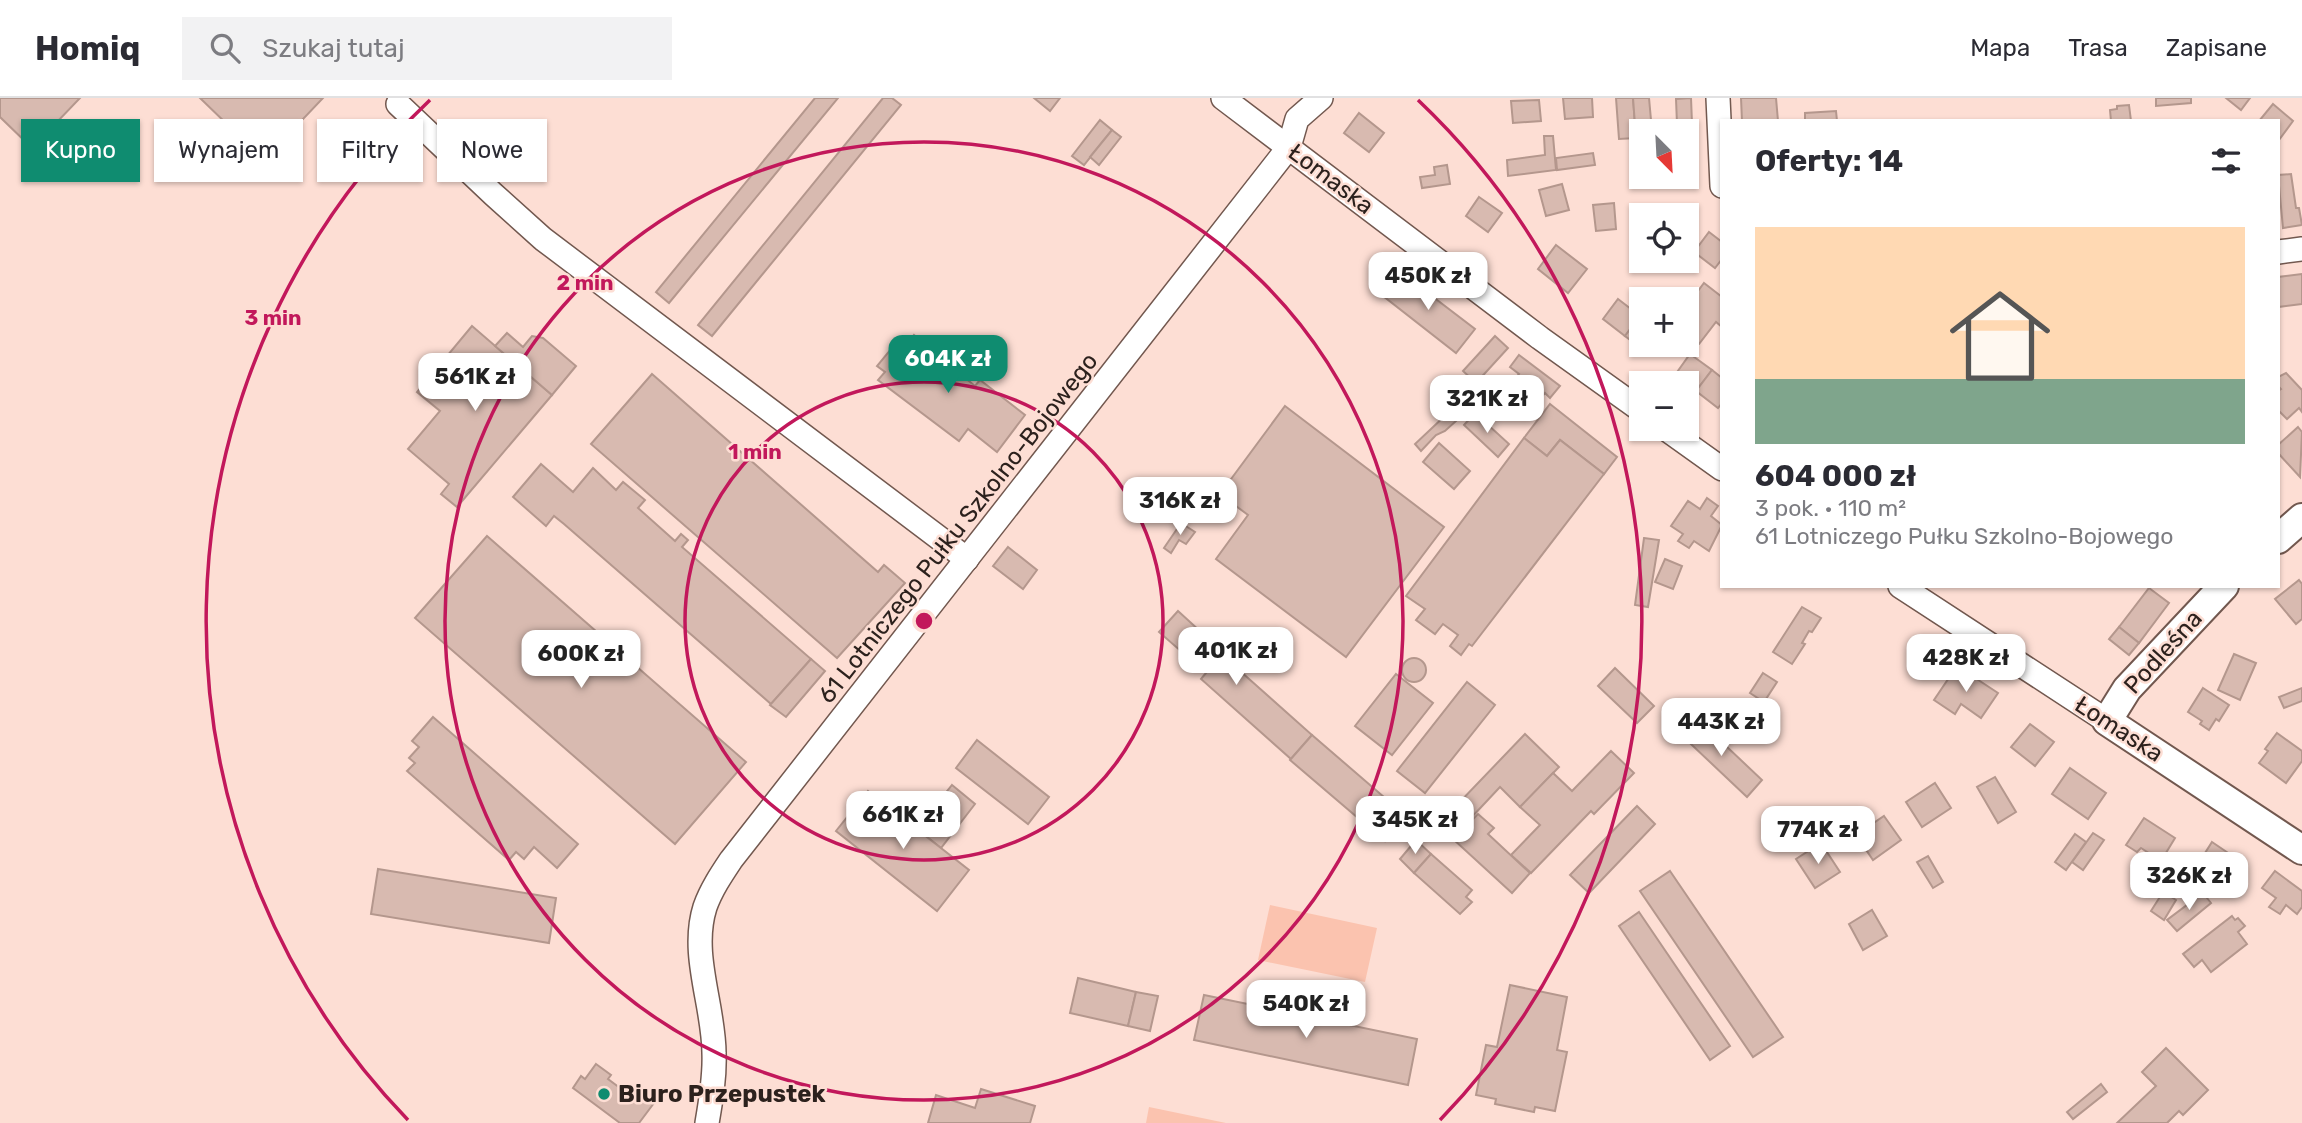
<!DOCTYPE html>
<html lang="pl">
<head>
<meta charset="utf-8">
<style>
	body { margin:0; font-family:Rubik,sans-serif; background:#f2f2f3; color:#2b2b33; height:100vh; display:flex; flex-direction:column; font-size:26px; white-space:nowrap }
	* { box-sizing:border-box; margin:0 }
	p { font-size:23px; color:#7c7c81 }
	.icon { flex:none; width:38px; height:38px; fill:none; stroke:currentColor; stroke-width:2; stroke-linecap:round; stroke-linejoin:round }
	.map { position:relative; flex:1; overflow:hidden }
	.details { position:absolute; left:1720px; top:21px; width:560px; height:469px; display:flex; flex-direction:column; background:#fff; border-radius:0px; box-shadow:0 2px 5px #0004 }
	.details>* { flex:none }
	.banner { position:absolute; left:21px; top:21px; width:665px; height:63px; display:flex; gap:14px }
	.needle { width:46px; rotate:156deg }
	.tools { position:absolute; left:1629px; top:21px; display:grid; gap:14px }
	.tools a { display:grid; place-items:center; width:70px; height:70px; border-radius:0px; background:#fff; box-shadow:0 2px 5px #0004; font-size:35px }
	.price { position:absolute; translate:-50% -60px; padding:0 16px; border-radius:14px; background:#fff; color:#222; font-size:23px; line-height:46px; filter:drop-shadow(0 2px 4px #0008) }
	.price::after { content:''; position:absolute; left:50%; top:42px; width:21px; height:16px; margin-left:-10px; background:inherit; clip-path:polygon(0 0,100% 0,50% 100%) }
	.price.active { background:#0f8c70; color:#fff }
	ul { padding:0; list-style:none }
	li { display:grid; align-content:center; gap:14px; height:371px; padding:0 35px }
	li+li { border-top:2px solid #e1e1e2 }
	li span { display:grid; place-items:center; height:217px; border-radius:0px; color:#555 }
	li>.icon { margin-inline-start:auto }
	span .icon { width:126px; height:126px; fill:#fffc; stroke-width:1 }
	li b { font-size:30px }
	h2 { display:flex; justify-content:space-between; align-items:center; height:84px; padding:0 35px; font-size:30px }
	.pill { padding:0 24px; border-radius:0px; background:#fff; box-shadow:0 2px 5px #0004; font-size:24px; line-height:63px }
	.pill.active { background:#0f8c70; color:#fff }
	header { display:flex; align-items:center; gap:42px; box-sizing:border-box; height:98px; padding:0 35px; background:#fff; border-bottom:2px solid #e1e1e2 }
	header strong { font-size:33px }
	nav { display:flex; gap:38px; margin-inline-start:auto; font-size:24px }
	.search { width:490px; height:63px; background:#f2f2f3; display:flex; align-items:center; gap:18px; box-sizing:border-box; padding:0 24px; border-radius:0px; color:#7c7c81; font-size:26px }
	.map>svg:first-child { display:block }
	.green { fill:#fbc3af }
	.building { fill:#d8bab0; stroke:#b4978d; stroke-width:2 }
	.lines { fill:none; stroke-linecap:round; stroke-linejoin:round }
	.minor-casing { stroke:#72584f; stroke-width:26 }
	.tertiary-casing { stroke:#72584f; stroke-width:32 }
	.minor { stroke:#fff; stroke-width:23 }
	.tertiary { stroke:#fff; stroke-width:28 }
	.ring { fill:none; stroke:#c2185b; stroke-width:3.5 }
	.poi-dot { fill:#0f8c70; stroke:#fdded4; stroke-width:2.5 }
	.labels { text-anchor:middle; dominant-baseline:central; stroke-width:5; stroke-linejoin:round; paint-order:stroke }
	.street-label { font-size:24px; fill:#2c211d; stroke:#fdded4 }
	.poi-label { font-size:24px; font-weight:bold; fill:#2c211d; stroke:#fdded4; text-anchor:start }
	.centre { fill:#c2185b; stroke:#fdded4; stroke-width:3.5 }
	.ring-label { font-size:21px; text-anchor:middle; font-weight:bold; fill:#c2185b; stroke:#fdded4; stroke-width:5; stroke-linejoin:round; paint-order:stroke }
</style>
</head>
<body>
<header>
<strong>Homiq</strong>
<div class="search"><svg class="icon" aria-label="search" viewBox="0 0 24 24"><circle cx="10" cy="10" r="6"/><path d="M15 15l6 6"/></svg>Szukaj tutaj</div>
<nav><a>Mapa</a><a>Trasa</a><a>Zapisane</a></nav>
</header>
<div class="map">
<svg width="2302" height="1025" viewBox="0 0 2302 1025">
	<rect width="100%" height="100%" fill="#fdded4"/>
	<g class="green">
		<path d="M 1270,807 L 1377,830 L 1365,884 L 1258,862 Z"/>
		<path d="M 1149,1009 L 1226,1025 L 1146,1025 Z"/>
	</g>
	<g class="building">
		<path d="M 0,0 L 80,0 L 32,50 L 0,19 Z"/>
		<path d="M 200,0 L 323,0 L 264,62 Z"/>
		<path d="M 815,0 L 838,0 L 669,205 L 656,194 Z"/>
		<path d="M 883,0 L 892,0 L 901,7 L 712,238 L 698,227 Z"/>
		<path d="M 1034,0 L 1060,0 L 1050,13 Z"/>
		<path d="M 1563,0 L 1592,0 L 1593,19 L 1565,21 Z"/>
		<path d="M 1616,0 L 1633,0 L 1636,40 L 1619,41 Z"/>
		<path d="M 1633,0 L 1649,0 L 1652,33 L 1642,33 L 1642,40 L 1636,40 Z"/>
		<path d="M 1691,0 L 1692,25 L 1677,26 L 1676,1 Z"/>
		<path d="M 1741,0 L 1776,0 L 1778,23 L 1742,23 Z"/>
		<path d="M 2156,0 L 2191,0 L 2191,5 L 2156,8 Z"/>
		<path d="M 2226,0 L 2250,0 L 2241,12 Z"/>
		<path d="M 1539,2 L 1541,23 L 1513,25 L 1511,3 Z"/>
		<path d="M 2273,6 L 2293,23 L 2279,42 L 2278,23 L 2259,23 Z"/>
		<path d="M 2129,7 L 2131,23 L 2111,23 L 2110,12 L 2117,11 L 2117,8 Z"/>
		<path d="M 1836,13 L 1837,23 L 1805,23 L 1805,15 Z"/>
		<path d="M 1359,15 L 1384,35 L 1369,54 L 1344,35 Z"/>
		<path d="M 1100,22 L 1112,32 L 1084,67 L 1072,58 Z"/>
		<path d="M 1112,32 L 1121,39 L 1099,67 L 1090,59 Z"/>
		<path d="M 1544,38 L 1553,38 L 1556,72 L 1508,78 L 1507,62 L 1545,57 Z"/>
		<path d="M 1593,55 L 1595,67 L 1557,72 L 1556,60 Z"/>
		<path d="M 1447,67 L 1450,86 L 1422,90 L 1420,79 L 1435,77 L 1434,69 Z"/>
		<path d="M 2291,76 L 2296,110 L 2299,110 L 2302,127 L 2283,130 L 2278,77 Z"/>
		<path d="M 1562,86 L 1569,112 L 1546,118 L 1539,92 Z"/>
		<path d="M 1479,99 L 1502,115 L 1488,134 L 1466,118 Z"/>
		<path d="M 1614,105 L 1616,131 L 1596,133 L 1593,107 Z"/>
		<path d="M 1709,134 L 1722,144 L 1722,161 L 1715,170 L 1694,154 Z"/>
		<path d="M 1556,147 L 1587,171 L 1568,195 L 1538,171 Z"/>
		<path d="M 1403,176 L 1475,231 L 1456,255 L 1378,194 L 1390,179 L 1396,185 Z"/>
		<path d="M 2302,176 L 2302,206 L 2278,209 L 2278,179 Z"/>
		<path d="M 1704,185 L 1722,199 L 1722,229 L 1716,224 L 1699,246 L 1691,251 L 1685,247 L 1687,203 L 1689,205 Z"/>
		<path d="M 1618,201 L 1640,218 L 1625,238 L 1603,221 Z"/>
		<path d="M 1640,218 L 1642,247 L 1651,247 L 1646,254 L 1625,238 Z"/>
		<path d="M 472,228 L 552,297 L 457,409 L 441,396 L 449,386 L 408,351 L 440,313 L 417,294 Z"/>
		<path d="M 507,235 L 523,249 L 532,238 L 543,240 L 576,268 L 552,297 L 495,248 Z"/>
		<path d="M 914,237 L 966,277 L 964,279 L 975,288 L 980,282 L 1025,317 L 997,354 L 968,331 L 959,343 L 878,282 L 885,274 L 877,268 L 891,251 L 899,256 Z"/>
		<path d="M 1495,238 L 1508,250 L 1476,285 L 1463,273 Z"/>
		<path d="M 1690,256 L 1712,272 L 1696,293 L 1675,277 Z"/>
		<path d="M 1519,257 L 1560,288 L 1550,300 L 1545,295 L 1530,312 L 1520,304 L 1515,309 L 1508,303 L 1513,298 L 1506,292 L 1519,276 L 1510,269 Z"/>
		<path d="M 1712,272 L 1722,280 L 1722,305 L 1718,310 L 1696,293 Z"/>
		<path d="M 2286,275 L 2302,292 L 2302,314 L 2299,310 L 2287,321 L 2278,312 L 2278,293 L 2281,291 L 2278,288 L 2278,279 Z"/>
		<path d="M 652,276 L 878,474 L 884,467 L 905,485 L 837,560 L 591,346 Z"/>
		<path d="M 1550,306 L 1617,359 L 1604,376 L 1560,342 L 1547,358 L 1524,340 Z"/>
		<path d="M 1285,308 L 1444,429 L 1346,559 L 1216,461 L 1248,417 L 1220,396 Z"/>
		<path d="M 1448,315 L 1456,323 L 1445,333 L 1436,337 L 1421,353 L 1415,346 Z"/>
		<path d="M 1475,315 L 1509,346 L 1498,359 L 1464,327 Z"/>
		<path d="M 2298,329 L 2302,334 L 2300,379 L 2278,355 L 2278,347 Z"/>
		<path d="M 1524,340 L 1547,358 L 1560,342 L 1604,376 L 1472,548 L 1469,546 L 1461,557 L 1450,548 L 1458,537 L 1443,526 L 1435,536 L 1416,522 L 1425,511 L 1406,498 Z"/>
		<path d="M 1439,345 L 1470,373 L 1454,391 L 1423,364 Z"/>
		<path d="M 541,366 L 573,394 L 593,370 L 616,392 L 623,384 L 645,402 L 638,410 L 675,443 L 681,436 L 688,442 L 682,449 L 811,561 L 771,606 L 564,426 L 554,418 L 546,428 L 513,399 Z"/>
		<path d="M 1707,400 L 1718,408 L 1711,418 L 1722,427 L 1709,453 L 1694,443 L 1689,450 L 1678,443 L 1683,436 L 1671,428 L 1688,403 L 1700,411 Z"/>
		<path d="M 1181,425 L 1195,434 L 1186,446 L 1179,442 L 1171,455 L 1164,450 Z"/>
		<path d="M 487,438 L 746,664 L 675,746 L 415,520 Z"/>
		<path d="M 1644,440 L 1659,442 L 1648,509 L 1635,507 Z"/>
		<path d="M 1008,449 L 1037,472 L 1023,491 L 993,468 Z"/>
		<path d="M 1665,461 L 1682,468 L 1673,491 L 1655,484 Z"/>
		<path d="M 2299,482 L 2302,486 L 2302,521 L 2296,526 L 2275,501 Z"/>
		<path d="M 2149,490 L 2169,505 L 2139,545 L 2119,529 Z"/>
		<path d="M 1802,509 L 1821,520 L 1812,534 L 1809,533 L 1802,545 L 1805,546 L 1792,566 L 1773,554 Z"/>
		<path d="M 1178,513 L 1224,555 L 1222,557 L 1312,637 L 1291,661 L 1201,581 L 1206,575 L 1159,534 Z"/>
		<path d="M 2119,529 L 2139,545 L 2129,557 L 2109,541 Z"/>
		<path d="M 2234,556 L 2256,565 L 2240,602 L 2218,592 Z"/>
		<circle cx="1414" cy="572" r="12"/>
		<path d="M 811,561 L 825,573 L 786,619 L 770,607 Z"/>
		<path d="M 1957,568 L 1998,595 L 1981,620 L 1961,606 L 1955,616 L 1934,602 Z"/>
		<path d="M 1615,570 L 1654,608 L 1637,625 L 1598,588 Z"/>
		<path d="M 1763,575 L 1777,584 L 1764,604 L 1750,595 Z"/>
		<path d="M 1396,576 L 1433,605 L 1392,657 L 1355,628 Z"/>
		<path d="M 1467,584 L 1495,607 L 1425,695 L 1397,673 Z"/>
		<path d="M 2203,590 L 2229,607 L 2219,623 L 2216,621 L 2209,632 L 2200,626 L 2202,623 L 2188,614 Z"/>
		<path d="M 2302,590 L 2302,603 L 2284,610 L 2279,599 Z"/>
		<path d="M 433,619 L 578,746 L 557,770 L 534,749 L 524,761 L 516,754 L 509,762 L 407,673 L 415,665 L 409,660 L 419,649 L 412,643 Z"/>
		<path d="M 1685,621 L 1703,637 L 1708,631 L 1762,682 L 1747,699 L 1675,631 Z"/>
		<path d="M 2030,626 L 2054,644 L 2035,668 L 2011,649 Z"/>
		<path d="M 2277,635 L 2302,653 L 2302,663 L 2286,685 L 2259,665 L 2268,653 L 2265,651 Z"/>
		<path d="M 1525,636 L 1559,669 L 1520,709 L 1500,689 L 1469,722 L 1455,709 Z"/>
		<path d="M 1312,637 L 1406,718 L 1385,743 L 1290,662 Z"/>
		<path d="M 977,642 L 1049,699 L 1028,726 L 956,670 Z"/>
		<path d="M 1611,653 L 1634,675 L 1594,716 L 1591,713 L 1531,775 L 1511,757 L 1540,727 L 1520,709 L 1553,675 L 1572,693 Z"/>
		<path d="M 2070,670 L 2106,695 L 2088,721 L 2052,696 Z"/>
		<path d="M 1995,679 L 2016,714 L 1998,725 L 1977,689 Z"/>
		<path d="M 1935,685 L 1951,710 L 1922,729 L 1906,704 Z"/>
		<path d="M 952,687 L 975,706 L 941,750 L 917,731 Z"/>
		<path d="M 868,693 L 969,772 L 937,813 L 836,733 Z"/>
		<path d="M 1637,708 L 1655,726 L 1589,795 L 1570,777 Z"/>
		<path d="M 1478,716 L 1494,730 L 1488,736 L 1530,775 L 1512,795 L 1453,741 Z"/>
		<path d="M 1884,718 L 1901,742 L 1873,762 L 1856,737 Z"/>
		<path d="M 2144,720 L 2175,740 L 2161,763 L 2141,750 L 2137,754 L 2126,747 Z"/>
		<path d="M 2093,735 L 2104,742 L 2083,772 L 2072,764 Z"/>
		<path d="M 2075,736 L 2086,744 L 2066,772 L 2055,764 Z"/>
		<path d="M 1416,742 L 1431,756 L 1414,775 L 1400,761 Z"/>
		<path d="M 2212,744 L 2237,761 L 2225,779 L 2200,763 Z"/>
		<path d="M 1821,745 L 1840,774 L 1815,790 L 1796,761 Z"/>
		<path d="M 1431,756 L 1472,792 L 1466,799 L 1472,804 L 1460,816 L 1414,775 Z"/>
		<path d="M 1928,758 L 1943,784 L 1933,790 L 1917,764 Z"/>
		<path d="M 378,771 L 556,800 L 549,845 L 371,816 Z"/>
		<path d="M 1670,773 L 1783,939 L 1753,959 L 1640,793 Z"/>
		<path d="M 2275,773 L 2302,793 L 2302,809 L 2297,816 L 2286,807 L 2280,816 L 2269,809 L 2276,800 L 2262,790 Z"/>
		<path d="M 2163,794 L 2176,802 L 2164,822 L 2151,813 Z"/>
		<path d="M 2203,795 L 2211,805 L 2177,833 L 2167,822 Z"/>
		<path d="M 1872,812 L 1887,838 L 1863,852 L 1849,826 Z"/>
		<path d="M 1639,814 L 1730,948 L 1710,962 L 1619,828 Z"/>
		<path d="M 2232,818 L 2235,822 L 2238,820 L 2245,828 L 2238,834 L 2247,846 L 2211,874 L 2202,862 L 2194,869 L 2183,856 Z"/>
		<path d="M 1078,880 L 1136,894 L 1128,928 L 1070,915 Z"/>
		<path d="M 1510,887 L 1567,899 L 1557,952 L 1567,954 L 1555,1013 L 1535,1009 L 1534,1014 L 1495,1006 L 1496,1001 L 1476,997 L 1486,947 L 1497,949 Z"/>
		<path d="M 1136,894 L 1158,898 L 1150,933 L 1128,928 Z"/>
		<path d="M 1204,897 L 1417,941 L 1408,987 L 1194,942 Z"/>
		<path d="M 2166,950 L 2208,992 L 2183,1017 L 2179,1013 L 2167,1025 L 2117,1025 L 2156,988 L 2142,974 Z"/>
		<path d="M 596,966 L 611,977 L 608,981 L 632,999 L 637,993 L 654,1005 L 639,1025 L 620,1025 L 573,990 L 581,978 L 585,981 Z"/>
		<path d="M 2101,986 L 2107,994 L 2073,1021 L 2067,1014 Z"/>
		<path d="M 981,991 L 1035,1008 L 1030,1025 L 928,1025 L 936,997 L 975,1010 Z"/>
	</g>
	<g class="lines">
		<g class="minor-casing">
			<g id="minor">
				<path d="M 1223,0 L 1540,240 L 1642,313"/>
				<path d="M 1718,0 L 1722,88"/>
				<path d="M 398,6 L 493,96 L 543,141 L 967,461"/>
				<path d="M 2278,154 L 2302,151"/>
				<path d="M 1666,331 L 1722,371"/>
				<path d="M 1900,488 L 2107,623"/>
				<path d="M 707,1025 C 711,1002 715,978 714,955 C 714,908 690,856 705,809 C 711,792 721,777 731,762 L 1289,49 L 1297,21 L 1321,0"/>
			</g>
		</g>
		<g class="tertiary-casing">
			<g id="tertiary">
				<path d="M 2278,441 L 2302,420"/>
				<path d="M 2224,488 L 2127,591 L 2107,623 L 2302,752"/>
			</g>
		</g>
		<use href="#minor" class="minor"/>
		<use href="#tertiary" class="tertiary"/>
	</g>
	<g class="ring">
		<circle cx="924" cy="523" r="239"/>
		<circle cx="924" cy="523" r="479"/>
		<path d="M408 1022A718 718 0 0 1 430 2M1418 2A718 718 0 0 1 1440 1022"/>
	</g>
	<circle class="poi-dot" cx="604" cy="996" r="7"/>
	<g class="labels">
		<g class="street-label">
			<text transform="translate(1331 81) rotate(37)">Łomaska</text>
			<text transform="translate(958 430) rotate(-52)">61 Lotniczego Pułku Szkolno-Bojowego</text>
			<text transform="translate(2163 554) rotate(-48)">Podleśna</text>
			<text transform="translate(2119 631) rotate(33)">Łomaska</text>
		</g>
		<g class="poi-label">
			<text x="618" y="996">Biuro Przepustek</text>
		</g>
	</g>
	<circle cx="924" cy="523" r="10" class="centre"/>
	<g class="ring-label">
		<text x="585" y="192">2 min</text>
		<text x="273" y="227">3 min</text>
		<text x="755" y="361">1 min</text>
	</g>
</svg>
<div class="tools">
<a><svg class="needle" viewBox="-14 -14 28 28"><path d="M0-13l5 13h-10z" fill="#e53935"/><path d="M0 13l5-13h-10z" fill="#7c7c81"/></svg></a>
<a><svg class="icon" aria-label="locate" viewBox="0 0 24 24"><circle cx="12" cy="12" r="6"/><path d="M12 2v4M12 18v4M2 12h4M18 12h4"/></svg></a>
<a>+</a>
<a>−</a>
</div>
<b class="price" style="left:1428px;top:214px">450K zł</b>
<b class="price active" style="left:948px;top:297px">604K zł</b>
<b class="price" style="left:475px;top:315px">561K zł</b>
<b class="price" style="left:1487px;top:337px">321K zł</b>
<b class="price" style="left:1180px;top:439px">316K zł</b>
<b class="price" style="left:1236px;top:589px">401K zł</b>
<b class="price" style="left:581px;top:592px">600K zł</b>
<b class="price" style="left:1966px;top:596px">428K zł</b>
<b class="price" style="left:1721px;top:660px">443K zł</b>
<b class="price" style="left:903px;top:753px">661K zł</b>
<b class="price" style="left:1415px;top:758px">345K zł</b>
<b class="price" style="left:1818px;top:768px">774K zł</b>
<b class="price" style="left:2189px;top:814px">326K zł</b>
<b class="price" style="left:1306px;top:942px">540K zł</b>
<div class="banner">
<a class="pill active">Kupno</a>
<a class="pill">Wynajem</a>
<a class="pill">Filtry</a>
<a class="pill">Nowe</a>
</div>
<section class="details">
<h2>Oferty: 14<svg class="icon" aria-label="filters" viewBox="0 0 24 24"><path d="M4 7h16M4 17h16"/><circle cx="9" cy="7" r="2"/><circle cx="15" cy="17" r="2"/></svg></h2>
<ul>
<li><span style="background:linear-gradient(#ffd9b3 70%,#7fa58c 0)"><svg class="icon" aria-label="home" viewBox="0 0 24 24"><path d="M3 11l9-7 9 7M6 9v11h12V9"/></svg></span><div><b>604 000 zł</b><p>3 pok. · 110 m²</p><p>61 Lotniczego Pułku Szkolno-Bojowego</p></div></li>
</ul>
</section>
</div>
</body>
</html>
